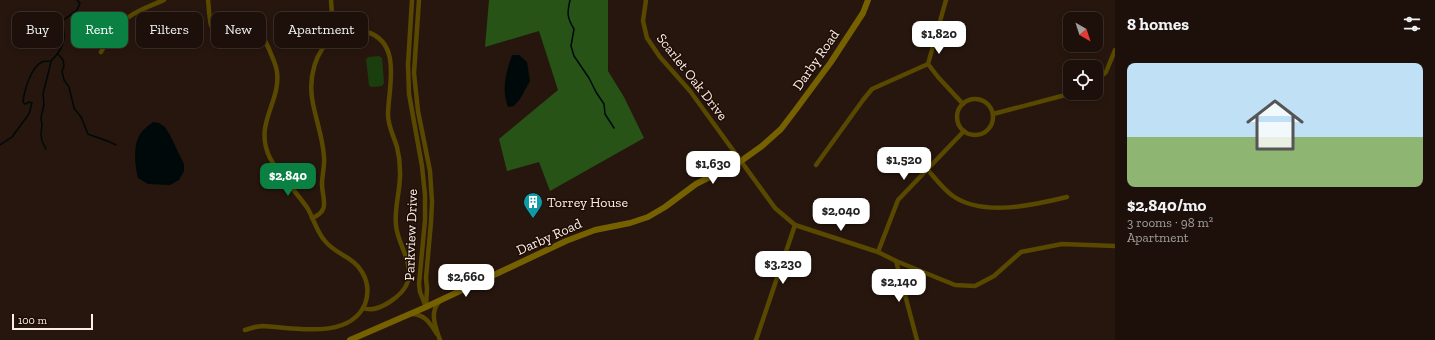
<!DOCTYPE html>
<html lang="en">
<head>
<meta charset="utf-8">
<style>
	body { margin:0; font-family:"Zilla Slab",serif; background:#2a1e18; color:#f1f3f6; height:100vh; display:flex; flex-direction:column; font-size:15px; white-space:nowrap }
	* { box-sizing:border-box; margin:0 }
	p { font-size:13px; color:#a09d9c }
	.icon { flex:none; width:22px; height:22px; fill:none; stroke:currentColor; stroke-width:2; stroke-linecap:round; stroke-linejoin:round }
	.map { position:relative; flex:1; overflow:hidden }
	.panel { display:flex; flex-direction:column; background:#1d100a; width:320px }
	.panel>* { flex:none }
	.banner { position:absolute; left:12px; top:12px; width:380px; height:36px; display:flex; gap:8px }
	.needle { width:26px; rotate:141deg }
	.fabs { position:absolute; left:1063px; top:12px; display:grid; gap:8px }
	.fabs a { display:grid; place-items:center; width:40px; height:40px; border-radius:8px; background:#1d100a; box-shadow:0 2px 6px #0003,0 0 0 1px #3b302b; font-size:20px }
	.scale { position:absolute; left:12px; bottom:10px; width:81px; box-sizing:border-box; padding-left:4px; border:2px solid #fcefe9; border-top:0; font-size:11px; line-height:14px; white-space:nowrap; color:#fcefe9; -webkit-text-stroke:3px #1e0d05; paint-order:stroke }
	.price { position:absolute; translate:-50% -34px; padding:0 9px; border-radius:8px; background:#fff; color:#222; font-size:13px; line-height:26px; filter:drop-shadow(0 1px 2px #0008) }
	.price::after { content:''; position:absolute; left:50%; top:24px; width:12px; height:9px; margin-left:-6px; background:inherit; clip-path:polygon(0 0,100% 0,50% 100%) }
	.price.selected { background:#0b8043; color:#fff }
	ul { padding:0; list-style:none }
	li { display:grid; align-content:center; gap:8px; height:212px; padding:0 12px }
	li+li { border-top:1px solid #3b302b }
	li span { display:grid; place-items:center; height:124px; border-radius:8px; color:#555 }
	li>.icon { margin-inline-start:auto }
	span .icon { width:72px; height:72px; fill:#fffc; stroke-width:1 }
	li b { font-size:17px }
	h2 { display:flex; justify-content:space-between; align-items:center; height:48px; padding:0 12px; font-size:17px }
	.tag { padding:0 14px; border-radius:8px; background:#1d100a; box-shadow:0 2px 6px #0003,0 0 0 1px #3b302b; font-size:14px; line-height:36px }
	.tag.selected { background:#0b8043; color:#fff }
	main { display:flex; flex:1; min-height:0 }
	.map>svg:first-child { display:block }
	.green { fill:#1b3e0e }
	.forest { fill:#275316 }
	.water { fill:#00090a }
	.lines { fill:none; stroke-linecap:round; stroke-linejoin:round }
	.stream { stroke:#00090a; stroke-width:1.5 }
	.street { stroke:#584800; stroke-width:4.5 }
	.secondary { stroke:#766100; stroke-width:6 }
	.labels { text-anchor:middle; dominant-baseline:central; stroke-width:3; stroke-linejoin:round; paint-order:stroke }
	.street-label { font-size:14px; fill:#fcefe9; stroke:#1e0d05 }
	.poi-label { font-size:14px; fill:#fcefe9; stroke:#1e0d05; text-anchor:start }
</style>
</head>
<body>
<main>
<div class="map">
<svg width="1115" height="340" viewBox="0 0 1115 340">
	<rect width="100%" height="100%" fill="#27160d"/>
	<path class="green" d="M 379,56 L 382,58 L 384,83 L 382,86 L 371,87 L 369,85 L 366,59 L 369,57 Z"/>
	<path class="forest" d="M 489,0 L 608,0 L 608,71 L 624,97 L 644,138 L 550,191 L 539,162 L 507,171 L 499,139 L 558,90 L 539,31 L 485,47 Z"/>
	<g class="water">
		<path d="M 512,55 L 519,55 L 527,62 L 530,81 L 520,99 L 514,106 L 508,107 C 501,89 506,73 512,55 Z"/>
		<path d="M 153,122 L 159,123 L 165,127 L 170,135 L 184,164 L 184,171 L 179,180 L 170,185 L 148,184 L 138,178 C 135,166 133,147 139,136 C 142,130 148,126 153,122 Z"/>
	</g>
	<g class="lines">
		<g class="stream">
			<path d="M 570,0 C 567,13 567,18 574,29 L 571,46 L 574,56 L 589,78 L 596,92 L 604,104 L 605,114 L 614,128"/>
			<path d="M 58,54 L 63,60 L 64,66 L 62,71 L 64,80 L 69,87 L 74,108 L 81,117 L 88,134 C 98,138 107,140 116,145"/>
			<path d="M 0,145 L 12,137 L 29,114 L 32,103 L 29,102 L 25,104 L 23,102 C 24,91 31,67 42,62 C 44,61 48,61 51,61 C 63,49 68,38 61,22 L 77,10 L 80,3 L 77,0"/>
			<path d="M 46,149 L 42,141 L 41,134 L 42,125 L 41,118 L 44,104 L 43,94 L 51,62"/>
		</g>
		<g class="street">
			<path d="M 208,0 C 209,8 209,18 211,25 C 216,42 243,34 257,33 C 264,36 266,43 269,49 C 272,57 276,64 277,72 C 281,103 253,124 270,158 C 280,177 296,191 308,209 C 314,220 317,232 325,241 C 335,254 354,257 362,272 C 368,282 369,293 365,304 C 350,340 294,328 263,326 L 255,327 L 245,330"/>
			<path d="M 331,0 L 332,15"/>
			<path d="M 412,0 L 408,65 L 409,94 L 422,166 L 425,195 L 425,220 L 419,284 L 420,292 L 426,307"/>
			<path d="M 419,0 L 414,73 L 418,111 L 430,171 L 432,202 L 431,222 L 426,278 L 427,289 L 426,305"/>
			<path d="M 646,0 L 643,21 L 647,38 L 660,57 L 690,91 L 775,208 L 795,225 L 878,252 L 896,261 L 955,285 L 975,286 L 994,276 L 1021,252 L 1062,244 L 1115,246"/>
			<path d="M 946,0 L 928,64 L 938,77 L 963,104"/>
			<path d="M 101,52 C 119,18 130,14 164,0"/>
			<path d="M 1096,81 L 1106,72 L 1115,50"/>
			<circle cx="975" cy="117" r="18"/>
			<path d="M 993,114 L 1073,93"/>
			<path d="M 816,165 L 863,100 L 872,89 L 928,64"/>
			<path d="M 927,169 C 935,178 943,189 953,196 C 983,217 1034,205 1067,197"/>
			<path d="M 312,218 C 331,211 322,198 322,184 C 322,175 325,166 324,157 C 323,137 315,118 312,98 C 309,77 315,51 333,38 C 342,31 356,28 367,32 C 403,43 388,89 388,115 C 388,126 394,137 397,147 C 399,155 400,163 400,171 C 401,189 394,207 396,225 C 397,243 413,261 408,281 C 404,295 378,314 363,308"/>
			<path d="M 878,252 L 898,200 L 964,131"/>
			<path d="M 896,261 L 917,340"/>
			<path d="M 439,302 C 429,313 436,328 440,340"/>
			<path d="M 411,314 C 425,314 430,323 437,334"/>
			<path d="M 756,340 L 795,225"/>
		</g>
		<path class="secondary" d="M 350,340 L 426,307 L 566,241 L 595,230 L 630,223 L 648,217 L 665,207 L 696,184 L 741,161 L 762,146 L 781,129 L 797,108 L 831,62 L 863,13 L 868,0"/>
	</g>
	<defs>
		<g id="building-pin" transform="scale(1)"><path d="M0 17L-7.5 6A9.5 9.5 0 1 1 7.5 6Z" fill="#0f9aa8" stroke="#1e0d05"/><path d="M-4-6H4V6H1V3H-1V6H-4ZM-2.5-4.3h1.7v1.8h-1.7ZM.8-4.3h1.7v1.8H.8ZM-2.5-1h1.7V.8h-1.7ZM.8-1h1.7V.8H.8Z" fill="#fff"/></g>
	</defs>
	<g fill-rule="evenodd">
		<use href="#building-pin" x="533" y="202"/>
	</g>
	<g class="labels">
		<g class="street-label">
			<text transform="translate(816 60) rotate(-55)">Darby Road</text>
			<text transform="translate(692 77) rotate(52)">Scarlet Oak Drive</text>
			<text transform="translate(411 235) rotate(-88)">Parkview Drive</text>
			<text transform="translate(549 237) rotate(-24)">Darby Road</text>
		</g>
		<g class="poi-label">
			<text x="547" y="202">Torrey House</text>
		</g>
	</g>
</svg>
<div class="fabs">
<a><svg class="needle" viewBox="-14 -14 28 28"><path d="M0-13l5 13h-10z" fill="#e53935"/><path d="M0 13l5-13h-10z" fill="#a09d9c"/></svg></a>
<a><svg class="icon" aria-label="locate" viewBox="0 0 24 24"><circle cx="12" cy="12" r="6"/><path d="M12 2v4M12 18v4M2 12h4M18 12h4"/></svg></a>
</div>
<div class="scale">100 m</div>
<b class="price" style="left:939px;top:55px">$1,820</b>
<b class="price" style="left:904px;top:181px">$1,520</b>
<b class="price" style="left:713px;top:185px">$1,630</b>
<b class="price selected" style="left:288px;top:197px">$2,840</b>
<b class="price" style="left:841px;top:232px">$2,040</b>
<b class="price" style="left:783px;top:285px">$3,230</b>
<b class="price" style="left:466px;top:298px">$2,660</b>
<b class="price" style="left:899px;top:303px">$2,140</b>
<div class="banner">
<a class="tag">Buy</a>
<a class="tag selected">Rent</a>
<a class="tag">Filters</a>
<a class="tag">New</a>
<a class="tag">Apartment</a>
</div>
</div>
<section class="panel">
<h2>8 homes<svg class="icon" aria-label="filters" viewBox="0 0 24 24"><path d="M4 7h16M4 17h16"/><circle cx="9" cy="7" r="2"/><circle cx="15" cy="17" r="2"/></svg></h2>
<ul>
<li><span style="background:linear-gradient(#bfe0f5 60%,#8fb573 0)"><svg class="icon" aria-label="home" viewBox="0 0 24 24"><path d="M3 11l9-7 9 7M6 9v11h12V9"/></svg></span><div><b>$2,840/mo</b><p>3 rooms · 98 m²</p><p>Apartment</p></div></li>
</ul>
</section>
</main>
</body>
</html>
